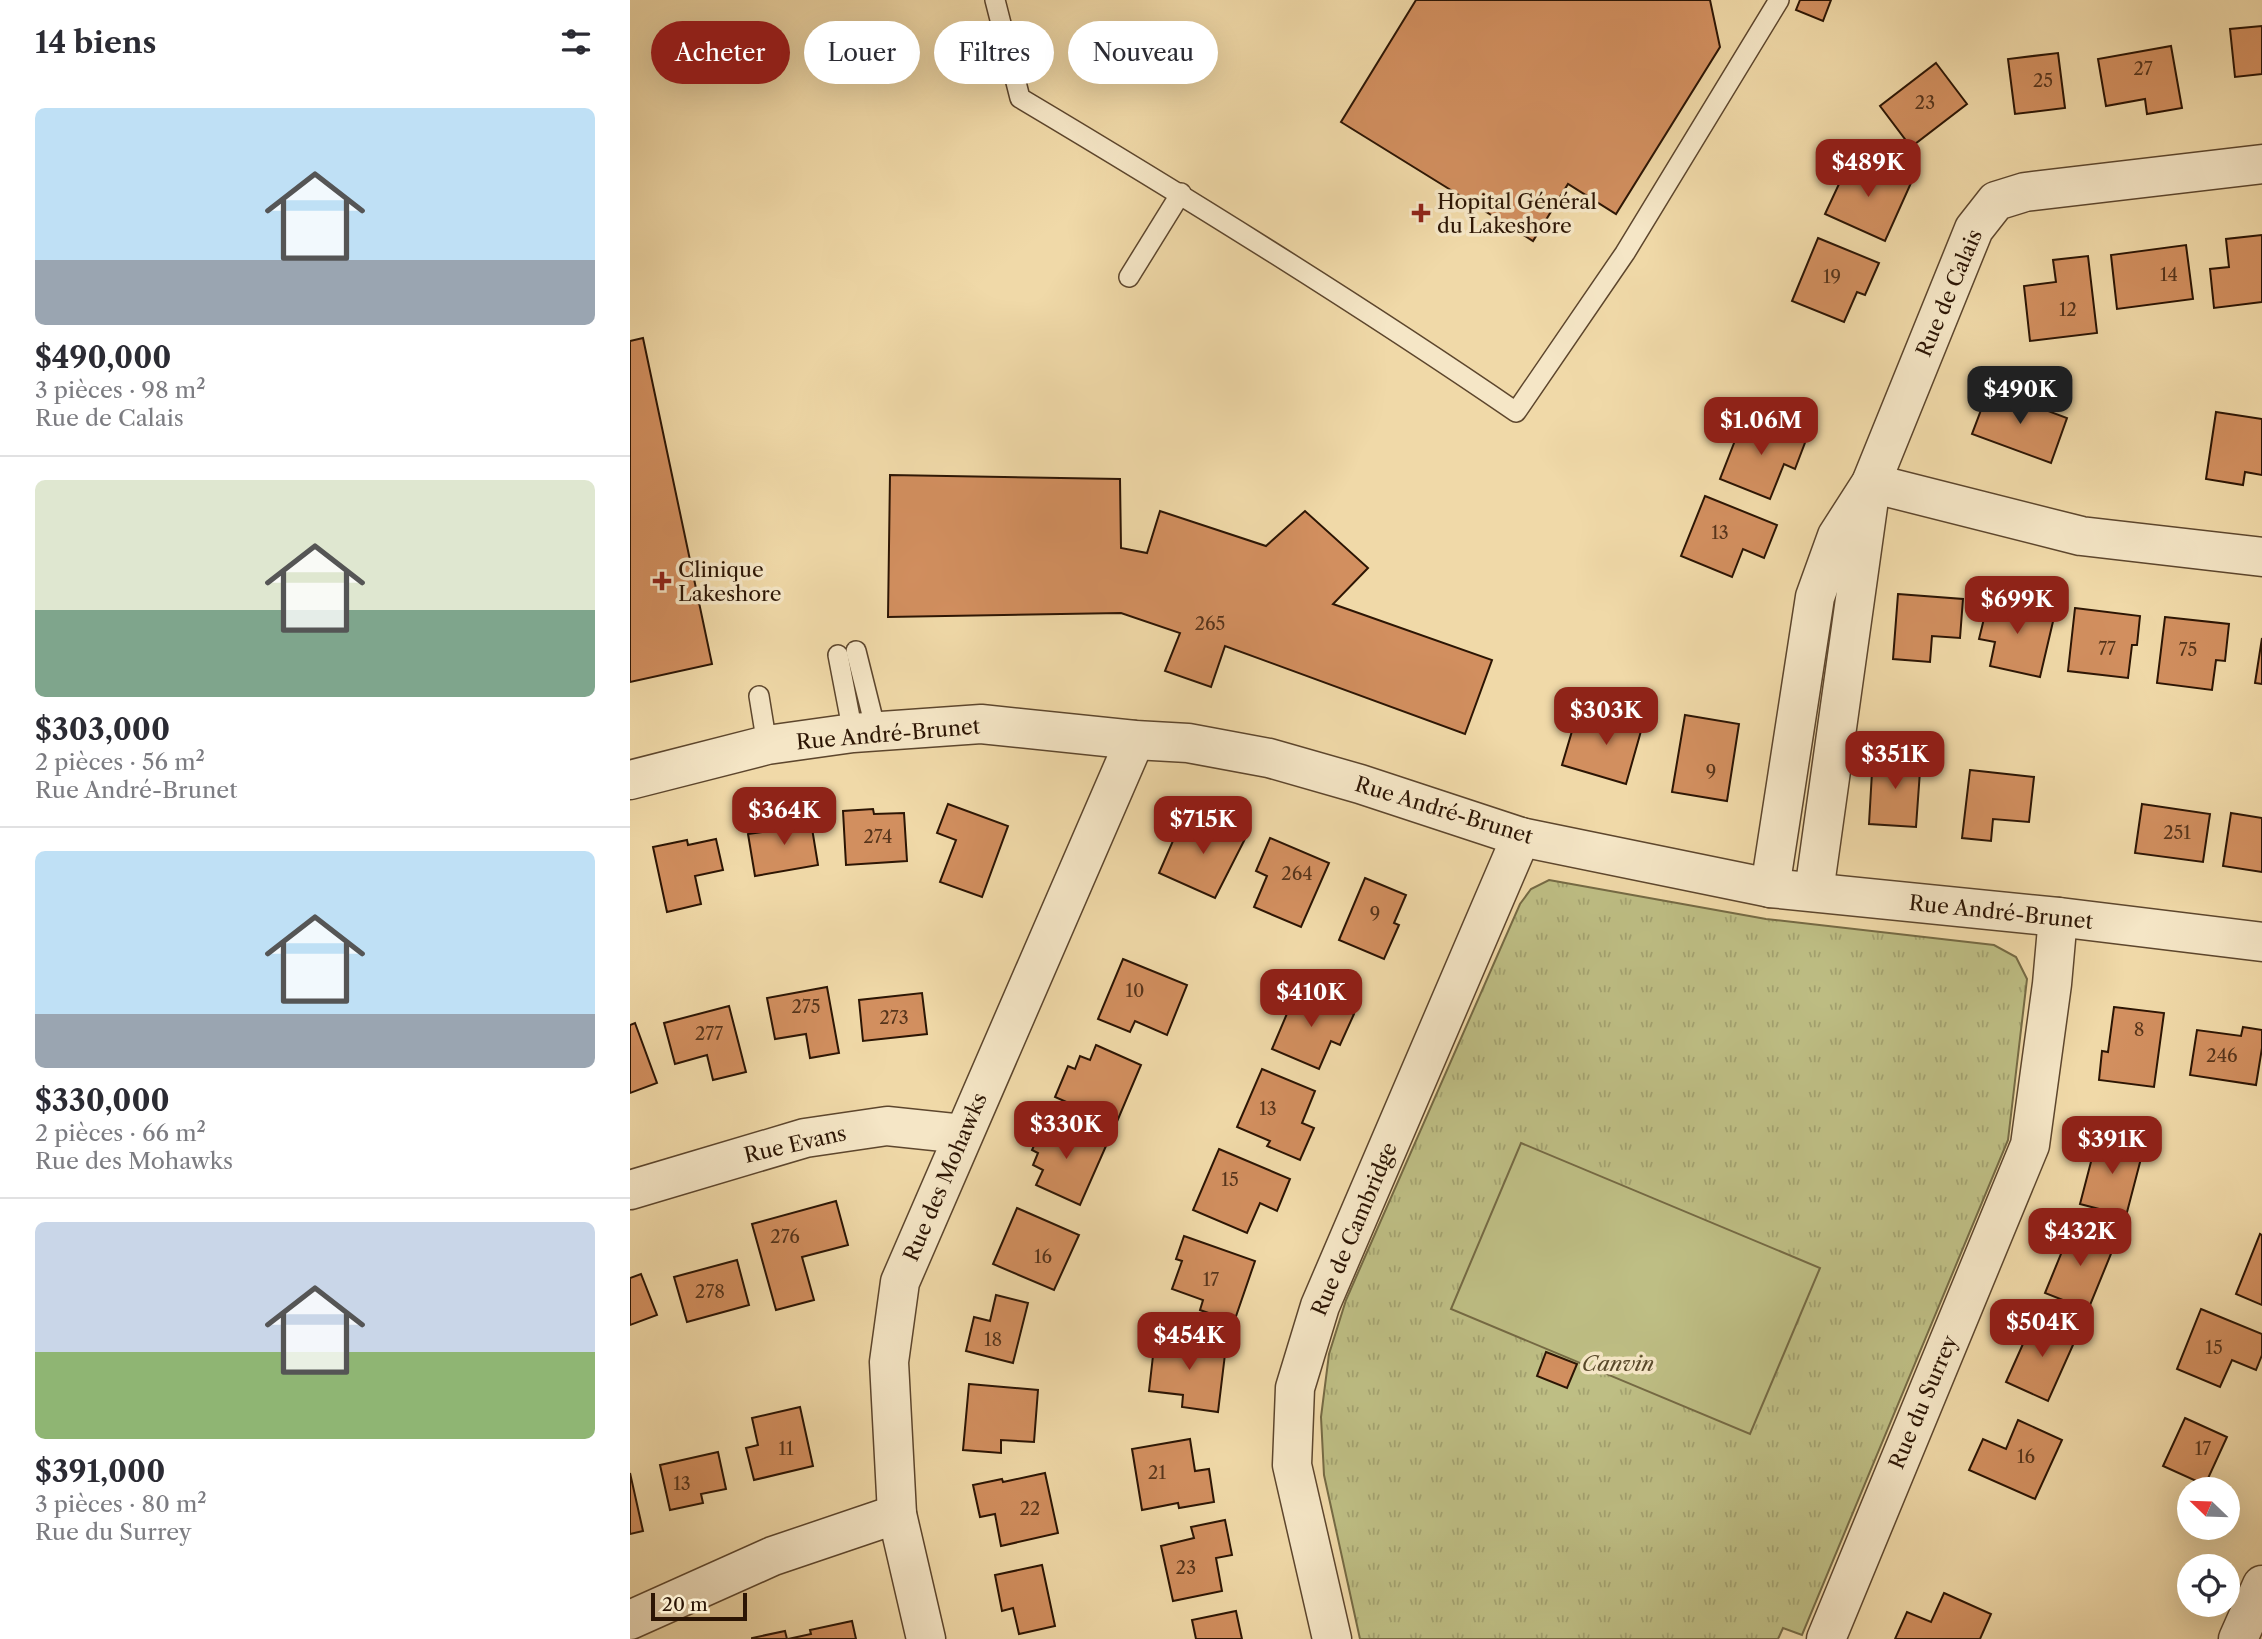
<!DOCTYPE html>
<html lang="fr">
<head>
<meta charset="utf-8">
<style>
	body { margin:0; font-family:"Libre Caslon Text",serif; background:#f2f2f3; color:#2b2b33; height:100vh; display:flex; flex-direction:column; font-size:26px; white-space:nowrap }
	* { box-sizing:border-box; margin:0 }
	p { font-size:23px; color:#7c7c81 }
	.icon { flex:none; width:38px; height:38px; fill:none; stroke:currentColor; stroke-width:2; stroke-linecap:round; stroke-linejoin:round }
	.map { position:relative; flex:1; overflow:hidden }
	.details { display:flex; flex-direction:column; background:#fff; width:630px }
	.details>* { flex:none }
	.banner { position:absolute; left:21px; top:21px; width:665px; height:63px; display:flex; gap:14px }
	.needle { width:46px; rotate:293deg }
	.buttons { position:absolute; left:1547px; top:1477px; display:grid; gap:14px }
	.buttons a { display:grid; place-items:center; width:63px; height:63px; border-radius:50%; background:#fff; box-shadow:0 7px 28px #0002; font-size:35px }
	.scale { position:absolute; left:21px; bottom:18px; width:96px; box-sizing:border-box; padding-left:7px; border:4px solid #2c1504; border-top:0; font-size:19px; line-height:24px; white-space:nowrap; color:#2c1504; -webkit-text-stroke:5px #f5e6c6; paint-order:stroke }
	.price { position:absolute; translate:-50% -60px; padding:0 16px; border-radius:14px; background:#8f2418; color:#fff; font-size:23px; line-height:46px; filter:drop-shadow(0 2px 4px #0008) }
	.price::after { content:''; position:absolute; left:50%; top:42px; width:21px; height:16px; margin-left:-10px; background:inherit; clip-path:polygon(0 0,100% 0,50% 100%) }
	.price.selected { background:#222; color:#fff }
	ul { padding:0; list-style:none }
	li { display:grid; align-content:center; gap:14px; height:371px; padding:0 35px }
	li+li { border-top:2px solid #e1e1e2 }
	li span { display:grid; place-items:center; height:217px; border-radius:10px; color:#555 }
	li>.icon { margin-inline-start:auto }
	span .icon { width:126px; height:126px; fill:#fffc; stroke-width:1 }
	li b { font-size:30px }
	h2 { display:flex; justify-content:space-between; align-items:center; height:84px; padding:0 35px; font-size:30px }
	.pill { padding:0 24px; border-radius:32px; background:#fff; box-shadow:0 7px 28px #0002; font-size:24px; line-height:63px }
	.pill.selected { background:#8f2418; color:#fff }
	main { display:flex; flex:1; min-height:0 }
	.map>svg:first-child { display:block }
	.park { fill:url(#park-tufts); stroke:#756a44; stroke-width:2 }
	.pitch { fill:#bebe84; stroke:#756a44; stroke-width:2 }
	.building { fill:#d28f5f; stroke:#2c1504; stroke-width:2 }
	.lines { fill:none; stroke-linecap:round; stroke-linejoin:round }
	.lane-casing { stroke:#5d462d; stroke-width:22 }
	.street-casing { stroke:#5d462d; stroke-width:41 }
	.lane { stroke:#f5e6c6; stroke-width:19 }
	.street { stroke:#f5e6c6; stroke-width:38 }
	.poi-dot { fill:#8f2418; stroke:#f5e6c6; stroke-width:2.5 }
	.labels { text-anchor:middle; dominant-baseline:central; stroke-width:7; stroke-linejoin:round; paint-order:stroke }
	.number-label { font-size:18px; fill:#56341b }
	.poi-label { font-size:21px; fill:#2c1504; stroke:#f5e6c6; text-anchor:start }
	.street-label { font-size:21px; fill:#2c1504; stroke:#f5e6c6 }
	.park-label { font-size:21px; font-style:italic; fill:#58482a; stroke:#f5e6c6 }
</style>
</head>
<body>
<main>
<section class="details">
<h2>14 biens<svg class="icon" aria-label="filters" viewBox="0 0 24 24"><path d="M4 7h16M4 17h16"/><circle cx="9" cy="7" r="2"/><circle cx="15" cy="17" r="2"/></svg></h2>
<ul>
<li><span style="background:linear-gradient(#bfe0f5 70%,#9aa5b1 0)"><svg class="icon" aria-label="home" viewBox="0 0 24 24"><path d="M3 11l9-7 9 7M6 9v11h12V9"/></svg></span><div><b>$490,000</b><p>3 pièces · 98 m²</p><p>Rue de Calais</p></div></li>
<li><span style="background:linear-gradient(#dfe7d0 60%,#7fa58c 0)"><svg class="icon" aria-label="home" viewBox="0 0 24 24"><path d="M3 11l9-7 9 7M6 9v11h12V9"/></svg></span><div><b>$303,000</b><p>2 pièces · 56 m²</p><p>Rue André-Brunet</p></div></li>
<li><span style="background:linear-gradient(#bfe0f5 75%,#9aa5b1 0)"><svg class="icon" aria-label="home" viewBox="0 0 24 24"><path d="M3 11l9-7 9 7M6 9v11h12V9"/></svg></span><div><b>$330,000</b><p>2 pièces · 66 m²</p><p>Rue des Mohawks</p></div></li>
<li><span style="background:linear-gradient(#c9d6e8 60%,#8fb573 0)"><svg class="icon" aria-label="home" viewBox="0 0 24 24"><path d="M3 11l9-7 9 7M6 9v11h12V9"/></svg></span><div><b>$391,000</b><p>3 pièces · 80 m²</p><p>Rue du Surrey</p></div></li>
</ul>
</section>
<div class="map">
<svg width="1632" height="1639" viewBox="0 0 1632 1639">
	<defs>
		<pattern id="park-tufts" width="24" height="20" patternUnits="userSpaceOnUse" patternTransform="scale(1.75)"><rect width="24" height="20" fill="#bebe84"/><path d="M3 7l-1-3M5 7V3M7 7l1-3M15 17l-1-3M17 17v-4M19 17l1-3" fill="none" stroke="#a3a270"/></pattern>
	</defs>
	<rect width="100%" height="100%" fill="#f0d9a8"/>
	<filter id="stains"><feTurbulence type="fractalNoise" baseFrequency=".00286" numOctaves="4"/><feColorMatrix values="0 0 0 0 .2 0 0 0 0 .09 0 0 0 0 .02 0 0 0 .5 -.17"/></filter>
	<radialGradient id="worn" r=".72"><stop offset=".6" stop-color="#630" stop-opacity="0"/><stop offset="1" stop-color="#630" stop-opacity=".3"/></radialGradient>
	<path class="park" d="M 919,880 L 1136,919 L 1364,945 L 1386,957 L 1397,979 L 1378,1140 L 1172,1635 L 1153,1628 L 1148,1639 L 730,1639 L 694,1475 L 691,1417 L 699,1354 L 716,1300 L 890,904 L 901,889 Z"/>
	<path class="pitch" d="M 891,1143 L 1190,1268 L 1120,1434 L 821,1309 Z"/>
	<g class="building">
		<path d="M 786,0 L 1080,0 L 1090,47 L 986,214 L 938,184 L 903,241 L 711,122 Z"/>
		<path d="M 1170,0 L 1201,0 L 1193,21 L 1166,10 Z"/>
		<path d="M 1632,26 L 1632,74 L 1605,77 L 1600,29 Z"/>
		<path d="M 1541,46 L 1552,108 L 1517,114 L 1515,99 L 1476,106 L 1468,59 Z"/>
		<path d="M 1428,53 L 1435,108 L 1385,114 L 1378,59 Z"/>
		<path d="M 1306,63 L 1337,104 L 1281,147 L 1250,106 Z"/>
		<path d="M 1222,156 L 1281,183 L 1255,241 L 1195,214 Z"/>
		<path d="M 1632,235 L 1632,302 L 1584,308 L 1580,269 L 1599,267 L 1596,239 Z"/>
		<path d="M 1188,238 L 1249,263 L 1235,295 L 1227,292 L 1214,322 L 1162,301 Z"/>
		<path d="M 1556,245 L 1563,299 L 1487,309 L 1481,255 Z"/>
		<path d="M 1458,256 L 1467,333 L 1400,341 L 1394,286 L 1426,282 L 1423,260 Z"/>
		<path d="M 13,338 L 82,664 L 0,682 L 0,341 Z"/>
		<path d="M 1359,389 L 1437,418 L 1421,463 L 1342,434 Z"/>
		<path d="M 1586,412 L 1632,419 L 1632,475 L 1615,472 L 1613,485 L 1576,479 Z"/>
		<path d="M 1115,415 L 1176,440 L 1165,469 L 1154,464 L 1140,499 L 1090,479 Z"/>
		<path d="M 260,475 L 490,479 L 491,548 L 517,553 L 530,511 L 636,546 L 675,511 L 738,568 L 703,604 L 862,660 L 835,734 L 595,646 L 581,687 L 535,671 L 550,633 L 491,613 L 258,617 Z"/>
		<path d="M 1075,496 L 1147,525 L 1134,558 L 1113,549 L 1102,577 L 1051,556 Z"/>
		<path d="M 1268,594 L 1333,599 L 1330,638 L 1302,636 L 1300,662 L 1263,659 Z"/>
		<path d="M 1359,598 L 1425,613 L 1410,677 L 1360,666 L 1365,642 L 1349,639 Z"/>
		<path d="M 1445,608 L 1510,616 L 1507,645 L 1502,645 L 1498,678 L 1438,671 Z"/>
		<path d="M 1535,617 L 1599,624 L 1595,661 L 1586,660 L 1582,690 L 1527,683 Z"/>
		<path d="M 1632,638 L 1632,684 L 1625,683 Z"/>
		<path d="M 984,708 L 1015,717 L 996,784 L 932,765 L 945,721 L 978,730 Z"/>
		<path d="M 1055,715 L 1109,724 L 1097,801 L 1042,792 Z"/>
		<path d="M 1243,755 L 1291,757 L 1286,827 L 1239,824 Z"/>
		<path d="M 1340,770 L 1404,777 L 1399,822 L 1363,819 L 1361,841 L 1332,838 Z"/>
		<path d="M 318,804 L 378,826 L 352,897 L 310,882 L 326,840 L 307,833 Z"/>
		<path d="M 1512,804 L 1580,814 L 1573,862 L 1505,853 Z"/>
		<path d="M 243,809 L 244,814 L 274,813 L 277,861 L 216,865 L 213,811 Z"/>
		<path d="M 1601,813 L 1632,818 L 1632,872 L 1593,866 Z"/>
		<path d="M 180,816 L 188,865 L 125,876 L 118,834 L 146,830 L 145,822 Z"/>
		<path d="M 587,819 L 618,833 L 585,898 L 529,873 L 552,820 L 580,832 Z"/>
		<path d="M 640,838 L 699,863 L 671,927 L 624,907 L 637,876 L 626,871 Z"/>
		<path d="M 86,839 L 93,870 L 65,876 L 71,904 L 37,912 L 23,847 L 57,840 L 58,845 Z"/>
		<path d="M 735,878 L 776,895 L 764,923 L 769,925 L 754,959 L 709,940 Z"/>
		<path d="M 493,959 L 557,985 L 537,1035 L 505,1021 L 500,1032 L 468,1019 Z"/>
		<path d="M 197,987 L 209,1053 L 180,1058 L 176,1034 L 145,1039 L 137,998 Z"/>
		<path d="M 667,990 L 724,1014 L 710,1045 L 701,1041 L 689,1069 L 642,1049 Z"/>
		<path d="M 292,993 L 297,1034 L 233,1041 L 229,1000 Z"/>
		<path d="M 99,1006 L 116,1072 L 83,1080 L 77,1055 L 45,1064 L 34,1023 Z"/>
		<path d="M 1484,1007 L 1534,1013 L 1524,1087 L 1469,1080 L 1472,1051 L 1478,1052 Z"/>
		<path d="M 5,1023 L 27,1083 L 0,1093 L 0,1025 Z"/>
		<path d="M 1613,1027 L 1632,1030 L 1632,1048 L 1626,1085 L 1560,1075 L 1567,1030 L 1611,1036 Z"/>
		<path d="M 466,1045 L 511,1065 L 486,1124 L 425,1097 L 438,1066 L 445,1069 L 450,1056 L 460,1060 Z"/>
		<path d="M 632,1069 L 685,1091 L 672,1123 L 684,1128 L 670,1160 L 637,1146 L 640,1141 L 607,1127 Z"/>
		<path d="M 416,1119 L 476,1146 L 450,1205 L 406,1185 L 413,1170 L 403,1165 L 408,1153 L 402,1150 Z"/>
		<path d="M 1468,1135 L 1514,1147 L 1496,1216 L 1450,1204 Z"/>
		<path d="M 589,1149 L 660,1179 L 647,1211 L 630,1203 L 617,1233 L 563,1210 Z"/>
		<path d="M 206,1201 L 218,1245 L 172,1257 L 184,1300 L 146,1310 L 122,1224 Z"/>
		<path d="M 387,1208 L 449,1235 L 424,1290 L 363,1264 Z"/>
		<path d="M 1442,1227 L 1485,1244 L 1458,1310 L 1415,1293 Z"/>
		<path d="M 1630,1234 L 1632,1235 L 1632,1305 L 1606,1294 Z"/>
		<path d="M 554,1236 L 625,1261 L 604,1322 L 570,1310 L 573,1300 L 542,1289 L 552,1261 L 546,1259 Z"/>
		<path d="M 107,1260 L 119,1305 L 57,1322 L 44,1277 Z"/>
		<path d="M 11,1274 L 27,1315 L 0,1325 L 0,1278 Z"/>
		<path d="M 366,1295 L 398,1303 L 383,1363 L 336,1351 L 344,1317 L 360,1321 Z"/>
		<path d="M 1571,1309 L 1632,1334 L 1632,1355 L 1626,1370 L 1602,1360 L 1590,1387 L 1547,1369 Z"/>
		<path d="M 1405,1317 L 1447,1336 L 1418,1401 L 1376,1382 Z"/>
		<path d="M 525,1338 L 596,1346 L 588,1412 L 552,1407 L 553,1395 L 519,1391 Z"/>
		<path d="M 916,1352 L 947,1364 L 937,1388 L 907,1376 Z"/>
		<path d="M 339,1384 L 408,1390 L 404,1442 L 371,1440 L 371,1453 L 333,1450 Z"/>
		<path d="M 170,1407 L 183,1466 L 124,1480 L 116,1448 L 128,1445 L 122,1418 Z"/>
		<path d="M 1555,1418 L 1597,1437 L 1575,1485 L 1533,1466 Z"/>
		<path d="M 1388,1420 L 1432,1440 L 1405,1499 L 1339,1470 L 1353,1439 L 1376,1449 Z"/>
		<path d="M 560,1439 L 565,1471 L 579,1469 L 584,1502 L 549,1508 L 548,1503 L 512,1510 L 502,1449 Z"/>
		<path d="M 88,1452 L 96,1489 L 71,1494 L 73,1503 L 40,1510 L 30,1465 Z"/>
		<path d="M 0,1473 L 13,1531 L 0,1534 Z"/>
		<path d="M 415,1473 L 428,1533 L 371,1546 L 365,1514 L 350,1517 L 343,1485 L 372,1479 L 373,1482 Z"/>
		<path d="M 595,1520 L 602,1555 L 586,1558 L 592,1591 L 543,1601 L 531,1546 L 564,1538 L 561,1527 Z"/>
		<path d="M 412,1565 L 425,1626 L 389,1634 L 383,1608 L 372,1611 L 365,1575 Z"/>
		<path d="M 1314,1593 L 1361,1614 L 1350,1639 L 1265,1639 L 1277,1612 L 1301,1622 Z"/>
		<path d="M 606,1611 L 612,1639 L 566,1639 L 562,1620 Z"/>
		<path d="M 222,1621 L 226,1639 L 158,1639 L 181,1634 L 180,1630 Z"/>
		<path d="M 155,1631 L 157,1639 L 122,1639 L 122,1638 Z"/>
	</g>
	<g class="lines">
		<g class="lane-casing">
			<g id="lane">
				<path d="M 365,0 L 390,98 C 558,198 724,301 886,412 L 995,253 L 1149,0"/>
				<path d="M 499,277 L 551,193"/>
				<path d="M 226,651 L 246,731"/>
				<path d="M 208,655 L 223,733"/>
				<path d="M 129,696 L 137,745"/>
			</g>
		</g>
		<g class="street-casing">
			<g id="street">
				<path d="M 1241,483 L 1451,536 L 1632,557"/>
				<path d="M 0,780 L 137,745 L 223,733 L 351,724 L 505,740 L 558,743 L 639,758 L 730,784 L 891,837 L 1140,888 L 1428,917 L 1632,942"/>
				<path d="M 1140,888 L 1185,597 L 1207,536 L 1241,483 L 1344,229 L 1366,201 L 1395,192 L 1632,164"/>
				<path d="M 1184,892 L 1240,492"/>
				<path d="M 0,1190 L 175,1138 L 257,1126 L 333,1134"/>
				<path d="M 0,1620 L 143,1556 L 267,1514"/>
				<path d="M 296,1639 L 267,1514 L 259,1362 L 270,1282 L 505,740"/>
				<path d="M 702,1639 L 662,1465 L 665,1388 L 690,1306 L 891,837"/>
				<path d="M 1196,1639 L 1400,1145 L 1422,984 L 1428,917"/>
				<path d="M 1608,1639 L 1632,1585"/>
			</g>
		</g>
		<use href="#lane" class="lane"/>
		<use href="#street" class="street"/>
	</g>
	<g class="poi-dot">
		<path d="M787.5 202.5h7v7h7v7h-7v7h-7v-7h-7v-7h7z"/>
		<path d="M28.5 570.5h7v7h7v7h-7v7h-7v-7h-7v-7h7z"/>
	</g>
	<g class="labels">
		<g class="number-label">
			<text x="1513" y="69">27</text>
			<text x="1413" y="81">25</text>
			<text x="1295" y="103">23</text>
			<text x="1539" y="275">14</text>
			<text x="1202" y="277">19</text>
			<text x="1438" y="310">12</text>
			<text x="1090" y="533">13</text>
			<text x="580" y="624">265</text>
			<text x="1477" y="649">77</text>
			<text x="1558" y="650">75</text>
			<text x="1081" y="772">9</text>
			<text x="1547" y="833">251</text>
			<text x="248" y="837">274</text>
			<text x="667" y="874">264</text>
			<text x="745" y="914">9</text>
			<text x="505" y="991">10</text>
			<text x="176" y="1007">275</text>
			<text x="264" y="1018">273</text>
			<text x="1509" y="1030">8</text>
			<text x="79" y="1034">277</text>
			<text x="1592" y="1056">246</text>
			<text x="638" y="1109">13</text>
			<text x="600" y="1180">15</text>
			<text x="155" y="1237">276</text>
			<text x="413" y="1257">16</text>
			<text x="581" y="1280">17</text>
			<text x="80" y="1292">278</text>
			<text x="363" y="1340">18</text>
			<text x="1584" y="1348">15</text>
			<text x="156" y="1449">11</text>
			<text x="1573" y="1449">17</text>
			<text x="1396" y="1457">16</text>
			<text x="527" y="1473">21</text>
			<text x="52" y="1484">13</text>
			<text x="400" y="1509">22</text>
			<text x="556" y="1568">23</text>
		</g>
		<g class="poi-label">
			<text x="807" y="201">Hopital Général<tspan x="807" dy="24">du Lakeshore</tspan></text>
			<text x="48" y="569">Clinique<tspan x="48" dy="24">Lakeshore</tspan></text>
		</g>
		<g class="street-label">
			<text transform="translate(1319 293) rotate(-67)">Rue de Calais</text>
			<text transform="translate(258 734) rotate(-5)">Rue André-Brunet</text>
			<text transform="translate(814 810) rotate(17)">Rue André-Brunet</text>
			<text transform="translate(1371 912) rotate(6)">Rue André-Brunet</text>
			<text transform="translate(165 1144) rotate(-13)">Rue Evans</text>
			<text transform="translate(315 1177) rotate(-67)">Rue des Mohawks</text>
			<text transform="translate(724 1229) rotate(-67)">Rue de Cambridge</text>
			<text transform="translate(1293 1402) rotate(-67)">Rue du Surrey</text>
		</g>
		<g class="park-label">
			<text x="988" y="1363">Canvin</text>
		</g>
	</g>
	<rect width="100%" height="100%" filter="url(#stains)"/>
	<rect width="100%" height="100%" fill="url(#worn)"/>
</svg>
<div class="buttons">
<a><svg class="needle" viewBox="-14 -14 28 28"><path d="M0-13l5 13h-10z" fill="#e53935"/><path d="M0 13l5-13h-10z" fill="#7c7c81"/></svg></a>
<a><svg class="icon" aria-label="locate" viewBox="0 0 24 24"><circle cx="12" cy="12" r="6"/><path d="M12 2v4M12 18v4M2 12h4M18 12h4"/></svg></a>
</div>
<div class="scale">20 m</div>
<b class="price" style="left:1238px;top:199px">$489K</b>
<b class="price selected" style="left:1390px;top:426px">$490K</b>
<b class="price" style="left:1131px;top:457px">$1.06M</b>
<b class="price" style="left:1387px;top:636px">$699K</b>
<b class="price" style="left:976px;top:747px">$303K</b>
<b class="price" style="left:1265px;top:791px">$351K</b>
<b class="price" style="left:154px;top:847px">$364K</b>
<b class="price" style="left:573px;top:856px">$715K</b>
<b class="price" style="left:681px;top:1029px">$410K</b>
<b class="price" style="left:436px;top:1161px">$330K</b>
<b class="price" style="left:1482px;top:1176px">$391K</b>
<b class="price" style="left:1450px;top:1268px">$432K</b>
<b class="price" style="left:1412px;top:1359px">$504K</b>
<b class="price" style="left:559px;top:1372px">$454K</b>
<div class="banner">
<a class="pill selected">Acheter</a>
<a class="pill">Louer</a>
<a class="pill">Filtres</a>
<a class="pill">Nouveau</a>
</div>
</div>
</main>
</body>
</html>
